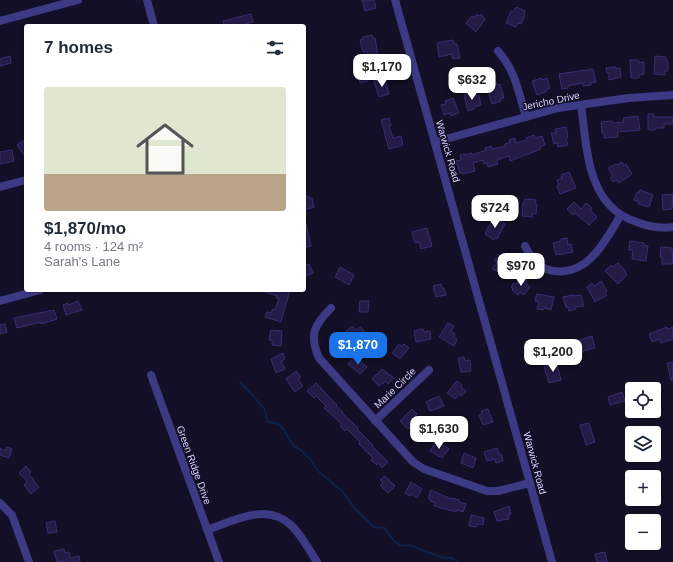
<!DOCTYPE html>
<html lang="en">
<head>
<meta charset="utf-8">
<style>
	body { margin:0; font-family:Arial,sans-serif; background:#f2f2f3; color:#1f2937; height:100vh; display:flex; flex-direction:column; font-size:15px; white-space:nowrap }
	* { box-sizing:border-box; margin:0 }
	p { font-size:13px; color:#747a83 }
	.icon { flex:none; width:22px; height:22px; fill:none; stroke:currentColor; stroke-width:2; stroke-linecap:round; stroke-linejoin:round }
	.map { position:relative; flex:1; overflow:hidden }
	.details { position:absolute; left:24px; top:24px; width:282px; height:268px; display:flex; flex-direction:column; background:#fff; border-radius:4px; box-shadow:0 1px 3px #0004 }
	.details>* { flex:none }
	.controls { position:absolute; left:625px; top:382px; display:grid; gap:8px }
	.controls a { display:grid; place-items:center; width:36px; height:36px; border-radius:4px; background:#fff; box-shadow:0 1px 3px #0004; font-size:20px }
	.price { position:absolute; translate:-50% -34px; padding:0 9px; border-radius:8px; background:#fff; color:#222; font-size:13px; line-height:26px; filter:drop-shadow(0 1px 2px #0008) }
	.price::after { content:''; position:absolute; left:50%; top:24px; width:12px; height:9px; margin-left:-6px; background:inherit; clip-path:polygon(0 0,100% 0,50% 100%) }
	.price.on { background:#1a73e8; color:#fff }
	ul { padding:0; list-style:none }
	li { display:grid; align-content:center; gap:8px; height:212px; padding:0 20px }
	li span { display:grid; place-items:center; height:124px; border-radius:4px; color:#555 }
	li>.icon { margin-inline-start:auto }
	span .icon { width:72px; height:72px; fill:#fffc; stroke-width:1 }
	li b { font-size:17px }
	h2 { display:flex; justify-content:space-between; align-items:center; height:48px; padding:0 20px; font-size:17px }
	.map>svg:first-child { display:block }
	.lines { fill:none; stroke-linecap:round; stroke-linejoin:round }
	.stream { stroke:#0c2248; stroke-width:2 }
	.building { fill:#241b47; stroke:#3b2d73 }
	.minor { stroke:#3d3a85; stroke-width:8 }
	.labels { text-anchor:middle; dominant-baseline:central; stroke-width:3; stroke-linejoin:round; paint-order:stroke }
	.street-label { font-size:10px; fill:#d9d4ff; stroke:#130f26 }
</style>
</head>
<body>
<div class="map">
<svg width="673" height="562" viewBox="0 0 673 562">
	<rect width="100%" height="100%" fill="#130f26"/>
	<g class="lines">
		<path class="stream" d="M 240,382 L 264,408 L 268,422 L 279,424 L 284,430 L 293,445 L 303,452 L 310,459 L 318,471 L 342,491 L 355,509 L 374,527 L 385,528 C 391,537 397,549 409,545 L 443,558 L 452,558 L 457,562"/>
	</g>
	<g class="building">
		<path d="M 362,0 L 374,0 L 376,8 L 365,11 Z"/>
		<path d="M 516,7 L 525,11 L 524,14 L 525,15 L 521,24 L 518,23 L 516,27 L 506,23 L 511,11 L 513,12 Z"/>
		<path d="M 251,14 L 253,22 L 238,26 L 224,26 L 223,21 Z"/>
		<path d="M 477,14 L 479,16 L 481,14 L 485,19 L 476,32 L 466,23 L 472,16 L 474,18 Z"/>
		<path d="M 372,35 L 373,39 L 375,38 L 378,56 L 369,58 L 367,51 L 363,52 L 360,40 L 363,39 L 363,37 Z"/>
		<path d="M 453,40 L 454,44 L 457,44 L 460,58 L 453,59 L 452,54 L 439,57 L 437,43 Z"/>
		<path d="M 10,56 L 11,63 L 0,66 L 0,59 Z"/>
		<path d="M 655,56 L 666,57 L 666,61 L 668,61 L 668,71 L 665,71 L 665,75 L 654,74 Z"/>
		<path d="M 630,60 L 639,60 L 639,63 L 644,62 L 644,74 L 639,75 L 639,78 L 631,78 Z"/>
		<path d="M 616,67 L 616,69 L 620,68 L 621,77 L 609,80 L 609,73 L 607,73 L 606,68 Z"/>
		<path d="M 593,69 L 596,82 L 590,83 L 591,85 L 583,86 L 583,83 L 568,86 L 568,88 L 562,89 L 559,74 Z"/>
		<path d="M 366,71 L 368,81 L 360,83 L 358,73 Z"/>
		<path d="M 542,78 L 542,80 L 547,78 L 550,88 L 546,90 L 546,92 L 537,95 L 532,81 Z"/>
		<path d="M 383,79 L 385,83 L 386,83 L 389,94 L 379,97 L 374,81 Z"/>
		<path d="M 496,82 L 497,85 L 500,84 L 504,98 L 500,99 L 501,101 L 492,104 L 487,88 L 491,87 L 490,84 Z"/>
		<path d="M 474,93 L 474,96 L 479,95 L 481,105 L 474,107 L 474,109 L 468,111 L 464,95 Z"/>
		<path d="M 453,98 L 459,113 L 451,116 L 450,113 L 444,115 L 441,105 L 446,104 L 445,101 Z"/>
		<path d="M 648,114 L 654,114 L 654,117 L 673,117 L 673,124 L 664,124 L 664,128 L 655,128 L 655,130 L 649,130 L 648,129 Z"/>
		<path d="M 638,116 L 640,130 L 617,132 L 618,137 L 604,138 L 604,133 L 602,133 L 601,122 L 612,121 L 613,123 L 624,122 L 623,118 Z"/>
		<path d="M 389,118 L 391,126 L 389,126 L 393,138 L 401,136 L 403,145 L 389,149 L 381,120 Z"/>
		<path d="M 566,127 L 568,137 L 566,138 L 568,145 L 558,147 L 557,143 L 554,144 L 551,133 L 556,133 L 555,129 Z"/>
		<path d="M 534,135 L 535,138 L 542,136 L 545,145 L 540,147 L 541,149 L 510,161 L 509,156 L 497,160 L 498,164 L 488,167 L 487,163 L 484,164 L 483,160 L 473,163 L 475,171 L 462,174 L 462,172 L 460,173 L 456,161 L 461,160 L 460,155 L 465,154 L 465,155 L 472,153 L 472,155 L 486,150 L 485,148 L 491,146 L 493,149 L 505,146 L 505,144 L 510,143 L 509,140 L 515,138 L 516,143 L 527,140 L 526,138 Z"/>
		<path d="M 26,139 L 26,158 L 17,145 Z"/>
		<path d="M 12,150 L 14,161 L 0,164 L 0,152 Z"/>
		<path d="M 622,162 L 624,166 L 626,164 L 632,174 L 619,183 L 617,180 L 613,182 L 610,178 L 613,176 L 608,168 L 616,164 L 617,165 Z"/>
		<path d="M 569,172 L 576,188 L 560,194 L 557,186 L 559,185 L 557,180 L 562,178 L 561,175 Z"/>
		<path d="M 640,190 L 653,195 L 649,207 L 638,204 L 639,202 L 634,200 L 637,192 L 639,193 Z"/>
		<path d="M 673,194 L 672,209 L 663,210 L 662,195 Z"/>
		<path d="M 309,196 L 310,199 L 312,198 L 314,207 L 304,210 L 304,197 Z"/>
		<path d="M 525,199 L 536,200 L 535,204 L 537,204 L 536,214 L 533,213 L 532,217 L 522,216 L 523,203 L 524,203 Z"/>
		<path d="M 574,202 L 581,209 L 586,203 L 592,208 L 590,210 L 597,217 L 589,225 L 575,213 L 573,215 L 567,209 Z"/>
		<path d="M 492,220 L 497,222 L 498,220 L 505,224 L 497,239 L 495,238 L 494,240 L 485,234 Z"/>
		<path d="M 306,224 L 311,246 L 304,248 L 304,225 Z"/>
		<path d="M 427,228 L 432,246 L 421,249 L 419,242 L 415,243 L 412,232 Z"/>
		<path d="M 567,238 L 568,245 L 571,244 L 573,252 L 556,255 L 553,243 L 561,241 L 561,239 Z"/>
		<path d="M 630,241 L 644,243 L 644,245 L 648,246 L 646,261 L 632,259 L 633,250 L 629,250 Z"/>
		<path d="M 661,247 L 672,248 L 673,264 L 662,264 L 662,258 L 660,257 Z"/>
		<path d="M 501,255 L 511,269 L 503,277 L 496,270 L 495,271 L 492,268 L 497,263 L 494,260 Z"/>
		<path d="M 618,263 L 626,271 L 625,272 L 627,275 L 618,284 L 605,271 L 611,265 L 613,267 Z"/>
		<path d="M 309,264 L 313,273 L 304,277 L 304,266 Z"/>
		<path d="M 340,267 L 354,275 L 349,285 L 335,277 Z"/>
		<path d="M 521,277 L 527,281 L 526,284 L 530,287 L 524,295 L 520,292 L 518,295 L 512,290 L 513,289 L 511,287 L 514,283 L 516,284 Z"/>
		<path d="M 601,281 L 607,291 L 605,292 L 607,295 L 595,302 L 587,287 L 592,283 L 594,286 Z"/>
		<path d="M 441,284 L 442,288 L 444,288 L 446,295 L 436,297 L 433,286 Z"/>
		<path d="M 263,290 L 290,290 L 281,322 L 265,317 L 267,312 L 271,313 L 273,309 L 275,310 L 279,299 L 276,298 L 277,296 L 263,291 Z"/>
		<path d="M 537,294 L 554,297 L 551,310 L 544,308 L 543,310 L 537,309 L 539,302 L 535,301 Z"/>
		<path d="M 573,295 L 573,296 L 581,295 L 584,306 L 575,307 L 576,309 L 569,311 L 568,307 L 566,307 L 563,297 Z"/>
		<path d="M 78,301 L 82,310 L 66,315 L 63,305 L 68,303 L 68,305 Z"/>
		<path d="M 360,301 L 369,301 L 368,312 L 359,312 Z"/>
		<path d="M 54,310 L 57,319 L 41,324 L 41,322 L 17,328 L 14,318 Z"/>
		<path d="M 448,323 L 454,326 L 451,331 L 455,334 L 454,336 L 457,340 L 454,346 L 439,337 Z"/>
		<path d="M 5,324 L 7,332 L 0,334 L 0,325 Z"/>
		<path d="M 352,326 L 356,330 L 360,327 L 365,332 L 350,347 L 343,339 L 349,334 L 346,331 Z"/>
		<path d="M 667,327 L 668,329 L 673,327 L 673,339 L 661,343 L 659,339 L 652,342 L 649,334 Z"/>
		<path d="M 423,329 L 424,332 L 430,331 L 431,339 L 416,342 L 414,331 Z"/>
		<path d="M 271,330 L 282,331 L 281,346 L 272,345 L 272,340 L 269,340 Z"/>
		<path d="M 592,336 L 595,348 L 580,352 L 577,341 Z"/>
		<path d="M 399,344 L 402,346 L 404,344 L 409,348 L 400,359 L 392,353 Z"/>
		<path d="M 283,353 L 285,359 L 281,361 L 285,369 L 276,373 L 271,359 Z"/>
		<path d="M 569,353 L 572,359 L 564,362 L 562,355 Z"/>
		<path d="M 464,357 L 465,361 L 470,360 L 471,371 L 461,372 L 458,358 Z"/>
		<path d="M 353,358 L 356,361 L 358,359 L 367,367 L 360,374 L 348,364 Z"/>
		<path d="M 673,362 L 673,380 L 671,380 L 667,363 Z"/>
		<path d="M 557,364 L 561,380 L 549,383 L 544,367 Z"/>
		<path d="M 382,369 L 394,378 L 388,384 L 386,381 L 379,386 L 372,379 Z"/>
		<path d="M 296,371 L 301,377 L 298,379 L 303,386 L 295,392 L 286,379 Z"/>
		<path d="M 457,381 L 462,385 L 461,387 L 466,391 L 461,396 L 459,394 L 455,399 L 447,393 Z"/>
		<path d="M 316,383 L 337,405 L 336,406 L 343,412 L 342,413 L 358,428 L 357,429 L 373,445 L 372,446 L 388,462 L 382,468 L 378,463 L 377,465 L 371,460 L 373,458 L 359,444 L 360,442 L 347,429 L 345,431 L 340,426 L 342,424 L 324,408 L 326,406 L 316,396 L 314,398 L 307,391 Z"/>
		<path d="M 622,392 L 625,401 L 610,405 L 608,397 Z"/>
		<path d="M 439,396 L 444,406 L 430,411 L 426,402 Z"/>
		<path d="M 412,409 L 417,414 L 415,416 L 417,417 L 414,420 L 416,421 L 414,423 L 418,427 L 413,432 L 409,428 L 408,429 L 400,421 Z"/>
		<path d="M 488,409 L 493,422 L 483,425 L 479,415 L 482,414 L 481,411 Z"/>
		<path d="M 589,423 L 595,442 L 586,445 L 580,425 Z"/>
		<path d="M 439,442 L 449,449 L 442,458 L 430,451 L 435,443 L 437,445 Z"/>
		<path d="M 7,447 L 12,449 L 9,458 L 0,455 L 0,448 L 5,451 Z"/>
		<path d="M 497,448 L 499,454 L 501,454 L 503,461 L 496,463 L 495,459 L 487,461 L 484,452 Z"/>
		<path d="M 464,453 L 476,458 L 473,468 L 461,463 Z"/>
		<path d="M 26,466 L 31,472 L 29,474 L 39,487 L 31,494 L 24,485 L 27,482 L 26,480 L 19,473 Z"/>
		<path d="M 385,476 L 395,486 L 388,493 L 380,485 L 383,483 L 380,480 Z"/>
		<path d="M 411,482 L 422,489 L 417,498 L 412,494 L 410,496 L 405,493 Z"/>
		<path d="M 431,490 L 451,499 L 452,498 L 459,500 L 459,502 L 466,504 L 463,512 L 457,510 L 456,512 L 434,506 L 435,503 L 430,501 L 431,500 L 428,498 Z"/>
		<path d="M 509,506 L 511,514 L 508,515 L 509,519 L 497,521 L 494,512 Z"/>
		<path d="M 471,515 L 484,518 L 483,525 L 477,524 L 476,527 L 469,526 Z"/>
		<path d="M 55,521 L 57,532 L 48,533 L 46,523 Z"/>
		<path d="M 64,549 L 65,553 L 69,552 L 70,558 L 79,556 L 80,562 L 64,562 L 64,561 L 57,562 L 54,551 Z"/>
		<path d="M 605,552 L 607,562 L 597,562 L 595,554 Z"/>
	</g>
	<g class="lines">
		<g class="minor">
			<path d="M 147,0 L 154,26"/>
			<path d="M 395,0 L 552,562"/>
			<path d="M 0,21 L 78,0"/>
			<path d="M 498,51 C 516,72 518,91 526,117"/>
			<path d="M 581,105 C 587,146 586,204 634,221 C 646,226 659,229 673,227"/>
			<path d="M 435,142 L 558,108 L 629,98 L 673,95"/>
			<path d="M 0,187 L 26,180"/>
			<path d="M 525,246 C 528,252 531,257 536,262 C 551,277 576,273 591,258 C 603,247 612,229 621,215"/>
			<path d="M 0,301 L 40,290"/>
			<path d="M 331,308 C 314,325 309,335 319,358 L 413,462 L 424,469 L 487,491 L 498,491 L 530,483"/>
			<path d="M 151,375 L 219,562"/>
			<path d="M 375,421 L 429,370"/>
			<path d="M 0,503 L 12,515 L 29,562"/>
			<path d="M 207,530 C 235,520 267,502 292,526 C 302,536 309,550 317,562"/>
		</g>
	</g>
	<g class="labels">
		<g class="street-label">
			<text transform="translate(551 101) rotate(-12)">Jericho Drive</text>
			<text transform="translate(448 151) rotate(74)">Warwick Road</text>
			<text transform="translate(395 388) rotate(-44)">Marie Circle</text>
			<text transform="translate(535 463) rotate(75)">Warwick Road</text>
			<text transform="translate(194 465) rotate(70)">Green Ridge Drive</text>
		</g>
	</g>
</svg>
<div class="controls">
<a><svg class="icon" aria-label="locate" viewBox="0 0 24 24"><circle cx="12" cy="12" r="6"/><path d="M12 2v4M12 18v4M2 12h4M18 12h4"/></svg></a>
<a><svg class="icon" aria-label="layers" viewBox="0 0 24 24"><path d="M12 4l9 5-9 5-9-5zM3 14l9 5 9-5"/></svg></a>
<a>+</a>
<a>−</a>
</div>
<b class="price" style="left:382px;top:88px">$1,170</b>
<b class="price" style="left:472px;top:101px">$632</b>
<b class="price" style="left:495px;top:229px">$724</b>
<b class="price" style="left:521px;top:287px">$970</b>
<b class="price on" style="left:358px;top:366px">$1,870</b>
<b class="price" style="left:553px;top:373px">$1,200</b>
<b class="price" style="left:439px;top:450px">$1,630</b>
<section class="details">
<h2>7 homes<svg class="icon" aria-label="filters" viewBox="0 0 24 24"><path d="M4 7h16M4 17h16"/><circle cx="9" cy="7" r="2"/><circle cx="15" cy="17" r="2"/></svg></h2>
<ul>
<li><span style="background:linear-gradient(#dfe7d0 70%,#b9a48a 0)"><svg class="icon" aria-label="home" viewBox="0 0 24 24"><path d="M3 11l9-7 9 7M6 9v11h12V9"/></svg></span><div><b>$1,870/mo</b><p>4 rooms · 124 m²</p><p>Sarah's Lane</p></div></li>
</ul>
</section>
</div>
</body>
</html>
